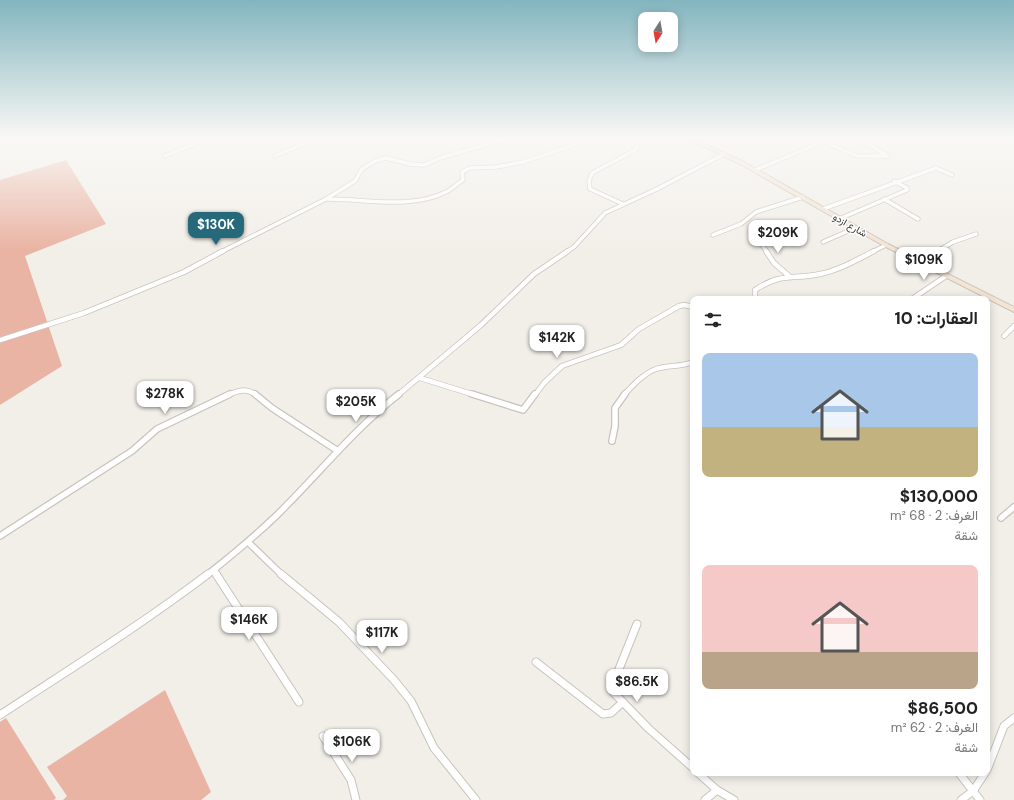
<!DOCTYPE html>
<html lang="ar">
<head>
<meta charset="utf-8">
<style>
	body { margin:0; font-family:"DM Sans",Vazirmatn,sans-serif; background:#f2f2f2; color:#222; direction:rtl; height:100vh; display:flex; flex-direction:column; font-size:15px; white-space:nowrap }
	* { box-sizing:border-box; margin:0 }
	p { font-size:13px; color:#767676 }
	.icon { flex:none; width:22px; height:22px; fill:none; stroke:currentColor; stroke-width:2; stroke-linecap:round; stroke-linejoin:round }
	.map { position:relative; flex:1; overflow:hidden; direction:ltr }
	.sheet { position:absolute; left:690px; top:296px; width:300px; height:480px; display:flex; flex-direction:column; background:#fff; border-radius:8px; box-shadow:0 2px 10px #0003; direction:rtl }
	.sheet>* { flex:none }
	.needle { width:26px; rotate:191deg }
	.buttons { position:absolute; left:638px; top:12px; display:grid; gap:8px }
	.buttons a { display:grid; place-items:center; width:40px; height:40px; border-radius:8px; background:#fff; box-shadow:0 2px 10px #0003; font-size:20px }
	.price { position:absolute; translate:-50% -34px; padding:0 9px; border-radius:8px; background:#fff; color:#222; font-size:13px; line-height:26px; filter:drop-shadow(0 1px 2px #0008) }
	.price::after { content:''; position:absolute; left:50%; top:24px; width:12px; height:9px; margin-left:-6px; background:inherit; clip-path:polygon(0 0,100% 0,50% 100%) }
	.price.selected { background:#25697a; color:#fff }
	ul { padding:0; list-style:none }
	li { display:grid; align-content:center; gap:8px; height:212px; padding:0 12px }
	li span { display:grid; place-items:center; height:124px; border-radius:8px; color:#555 }
	li>.icon { margin-inline-start:auto }
	span .icon { width:72px; height:72px; fill:#fffc; stroke-width:1 }
	li b { font-size:17px }
	h2 { display:flex; justify-content:space-between; align-items:center; height:48px; padding:0 12px; font-size:17px }
	.map>svg:first-child { display:block }
	.green { fill:#eab4a4 }
	.lines { fill:none; stroke-linecap:round; stroke-linejoin:round }
	.street-far3-casing { stroke:#c7c4be; stroke-width:5 }
	.street-far2-casing { stroke:#c7c4be; stroke-width:6 }
	.street-far1-casing { stroke:#c7c4be; stroke-width:8 }
	.street-casing { stroke:#c7c4be; stroke-width:9 }
	.secondary-casing { stroke:#c7c4be; stroke-width:2 }
	.street-far3 { stroke:#fff; stroke-width:3.5 }
	.street-far2 { stroke:#fff; stroke-width:4.5 }
	.street-far1 { stroke:#fff; stroke-width:5.5 }
	.street { stroke:#fff; stroke-width:7 }
	.secondary { fill:#f5e3d3; fill-rule:evenodd }
	.labels { text-anchor:middle; dominant-baseline:central; stroke-width:3; stroke-linejoin:round; paint-order:stroke }
	.far-street-label { font-size:10px; fill:#353431; stroke:#fff }
</style>
</head>
<body>
<div class="map">
<svg width="1014" height="800" viewBox="0 0 1014 800">
	<rect width="100%" height="100%" fill="#f2efe9"/>
	<g class="green">
		<path d="M 66,160 L 106,224 L 25,256 L 62,366 L 0,405 L 0,180 Z"/>
		<path d="M 165,690 L 211,792 L 201,800 L 63,800 L 67,796 L 47,767 Z"/>
		<path d="M 6,718 L 56,798 L 54,800 L 0,800 L 0,722 Z"/>
	</g>
	<g class="lines">
		<g class="street-far3-casing">
			<g id="street-far3">
				<path d="M 857,138 L 885,154"/>
				<path d="M 824,142 L 857,156 L 888,156"/>
				<path d="M 165,156 L 210,138"/>
				<path d="M 275,156 L 317,138"/>
				<path d="M 755,170 L 832,138"/>
				<path d="M 327,199 C 366,199 412,210 448,191 C 453,188 458,183 463,180 L 462,172 L 470,168 L 496,167 L 523,162 L 595,138"/>
				<path d="M 884,199 L 918,219"/>
				<path d="M 623,204 L 590,189 L 589,181 L 592,173 L 637,149 L 638,138"/>
				<path d="M 823,209 L 936,168 L 952,175"/>
				<path d="M 839,219 L 907,190 L 907,188 L 894,181"/>
				<path d="M 713,235 L 741,224 L 756,212 L 803,197"/>
				<path d="M 758,239 L 767,252"/>
				<path d="M 823,242 L 855,228"/>
				<path d="M 221,252 L 326,199 L 355,181 L 362,169 L 375,161 L 386,158 L 410,164 L 424,165 L 443,157 L 509,138"/>
				<path d="M 566,252 L 574,247 L 605,213 L 657,189 L 724,154"/>
				<path d="M 872,252 L 886,245"/>
				<path d="M 936,252 L 953,242 L 976,234"/>
			</g>
		</g>
		<g class="street-far2-casing">
			<g id="street-far2">
				<path d="M 766,251 L 774,263 L 789,276"/>
				<path d="M 919,263 L 938,251"/>
				<path d="M 755,299 L 755,290 C 782,272 792,280 820,274 C 839,270 857,260 874,251"/>
				<path d="M 912,299 L 946,276"/>
				<path d="M 1004,336 L 1014,326"/>
				<path d="M 0,340 L 84,313 L 184,272 L 223,251"/>
				<path d="M 420,378 L 475,395"/>
				<path d="M 227,395 C 238,391 246,387 256,395"/>
				<path d="M 398,395 L 481,325 L 534,274 L 568,251"/>
				<path d="M 535,395 L 544,383 L 562,366 L 621,345 L 639,329 L 679,306 L 684,305 L 693,307"/>
				<path d="M 624,395 C 633,385 643,374 656,369 C 668,365 681,367 693,362"/>
			</g>
		</g>
		<g class="street-far1-casing">
			<g id="street-far1">
				<path d="M 255,394 L 272,408 L 338,451"/>
				<path d="M 472,394 L 523,410 L 535,394"/>
				<path d="M 612,441 L 615,426 L 615,408 L 625,394"/>
				<path d="M 1001,518 L 1014,507"/>
				<path d="M 0,536 L 132,451 L 157,429 L 230,394"/>
				<path d="M 248,542 L 282,575"/>
				<path d="M 214,570 L 217,575"/>
				<path d="M 207,575 C 231,556 254,537 276,516 C 317,476 354,429 399,394"/>
			</g>
		</g>
		<g class="street-casing">
			<g id="street">
				<path d="M 216,574 L 299,702"/>
				<path d="M 281,574 L 339,622 L 394,680 L 411,701 L 434,748 L 476,800"/>
				<path d="M 637,624 L 613,684 L 614,693 L 648,728 L 693,768"/>
				<path d="M 536,662 L 603,714 L 611,713 L 623,702"/>
				<path d="M 0,715 C 70,669 141,625 208,574"/>
				<path d="M 323,736 L 351,780 L 356,800"/>
				<path d="M 987,770 L 1004,726 L 1014,718"/>
				<path d="M 698,773 L 717,790"/>
				<path d="M 959,773 L 980,800"/>
				<path d="M 705,800 L 717,790 L 734,800"/>
				<path d="M 961,800 L 973,791 L 985,773"/>
			</g>
		</g>
		<g class="secondary-casing">
			<path id="secondary" d="M 685,138 L 691,138 L 744,162 L 888,244 L 1014,307 L 1014,312 L 884,246 L 740,164 Z"/>
		</g>
		<use href="#street-far3" class="street-far3"/>
		<use href="#street-far2" class="street-far2"/>
		<use href="#street-far1" class="street-far1"/>
		<use href="#street" class="street"/>
		<use href="#secondary" class="secondary"/>
	</g>
	<linearGradient id="sky" x2="0" y2="1"><stop stop-color="#83b5bf"/><stop offset="0.55" stop-color="#f9f8f5"/><stop offset="1" stop-color="#f9f8f5" stop-opacity="0"/></linearGradient>
	<rect width="1014" height="250" fill="url(#sky)"/>
	<g class="labels">
		<g class="far-street-label">
			<text transform="translate(850 225) rotate(30)">شارع ازدو</text>
		</g>
	</g>
</svg>
<div class="buttons">
<a><svg class="needle" viewBox="-14 -14 28 28"><path d="M0-13l5 13h-10z" fill="#e53935"/><path d="M0 13l5-13h-10z" fill="#767676"/></svg></a>
</div>
<b class="price selected" style="left:216px;top:246px">$130K</b>
<b class="price" style="left:778px;top:254px">$209K</b>
<b class="price" style="left:924px;top:281px">$109K</b>
<b class="price" style="left:557px;top:359px">$142K</b>
<b class="price" style="left:165px;top:415px">$278K</b>
<b class="price" style="left:356px;top:423px">$205K</b>
<b class="price" style="left:249px;top:641px">$146K</b>
<b class="price" style="left:382px;top:654px">$117K</b>
<b class="price" style="left:637px;top:703px">$86.5K</b>
<b class="price" style="left:352px;top:763px">$106K</b>
<section class="sheet">
<h2>العقارات: 10<svg class="icon" aria-label="filters" viewBox="0 0 24 24"><path d="M4 7h16M4 17h16"/><circle cx="9" cy="7" r="2"/><circle cx="15" cy="17" r="2"/></svg></h2>
<ul>
<li><span style="background:linear-gradient(#a9c7e8 60%,#c2b280 0)"><svg class="icon" aria-label="home" viewBox="0 0 24 24"><path d="M3 11l9-7 9 7M6 9v11h12V9"/></svg></span><div><b>$130,000</b><p>الغرف: 2 · 68 m²</p><p>شقة</p></div></li>
<li><span style="background:linear-gradient(#f6c9c9 70%,#b9a48a 0)"><svg class="icon" aria-label="home" viewBox="0 0 24 24"><path d="M3 11l9-7 9 7M6 9v11h12V9"/></svg></span><div><b>$86,500</b><p>الغرف: 2 · 62 m²</p><p>شقة</p></div></li>
</ul>
</section>
</div>
</body>
</html>
